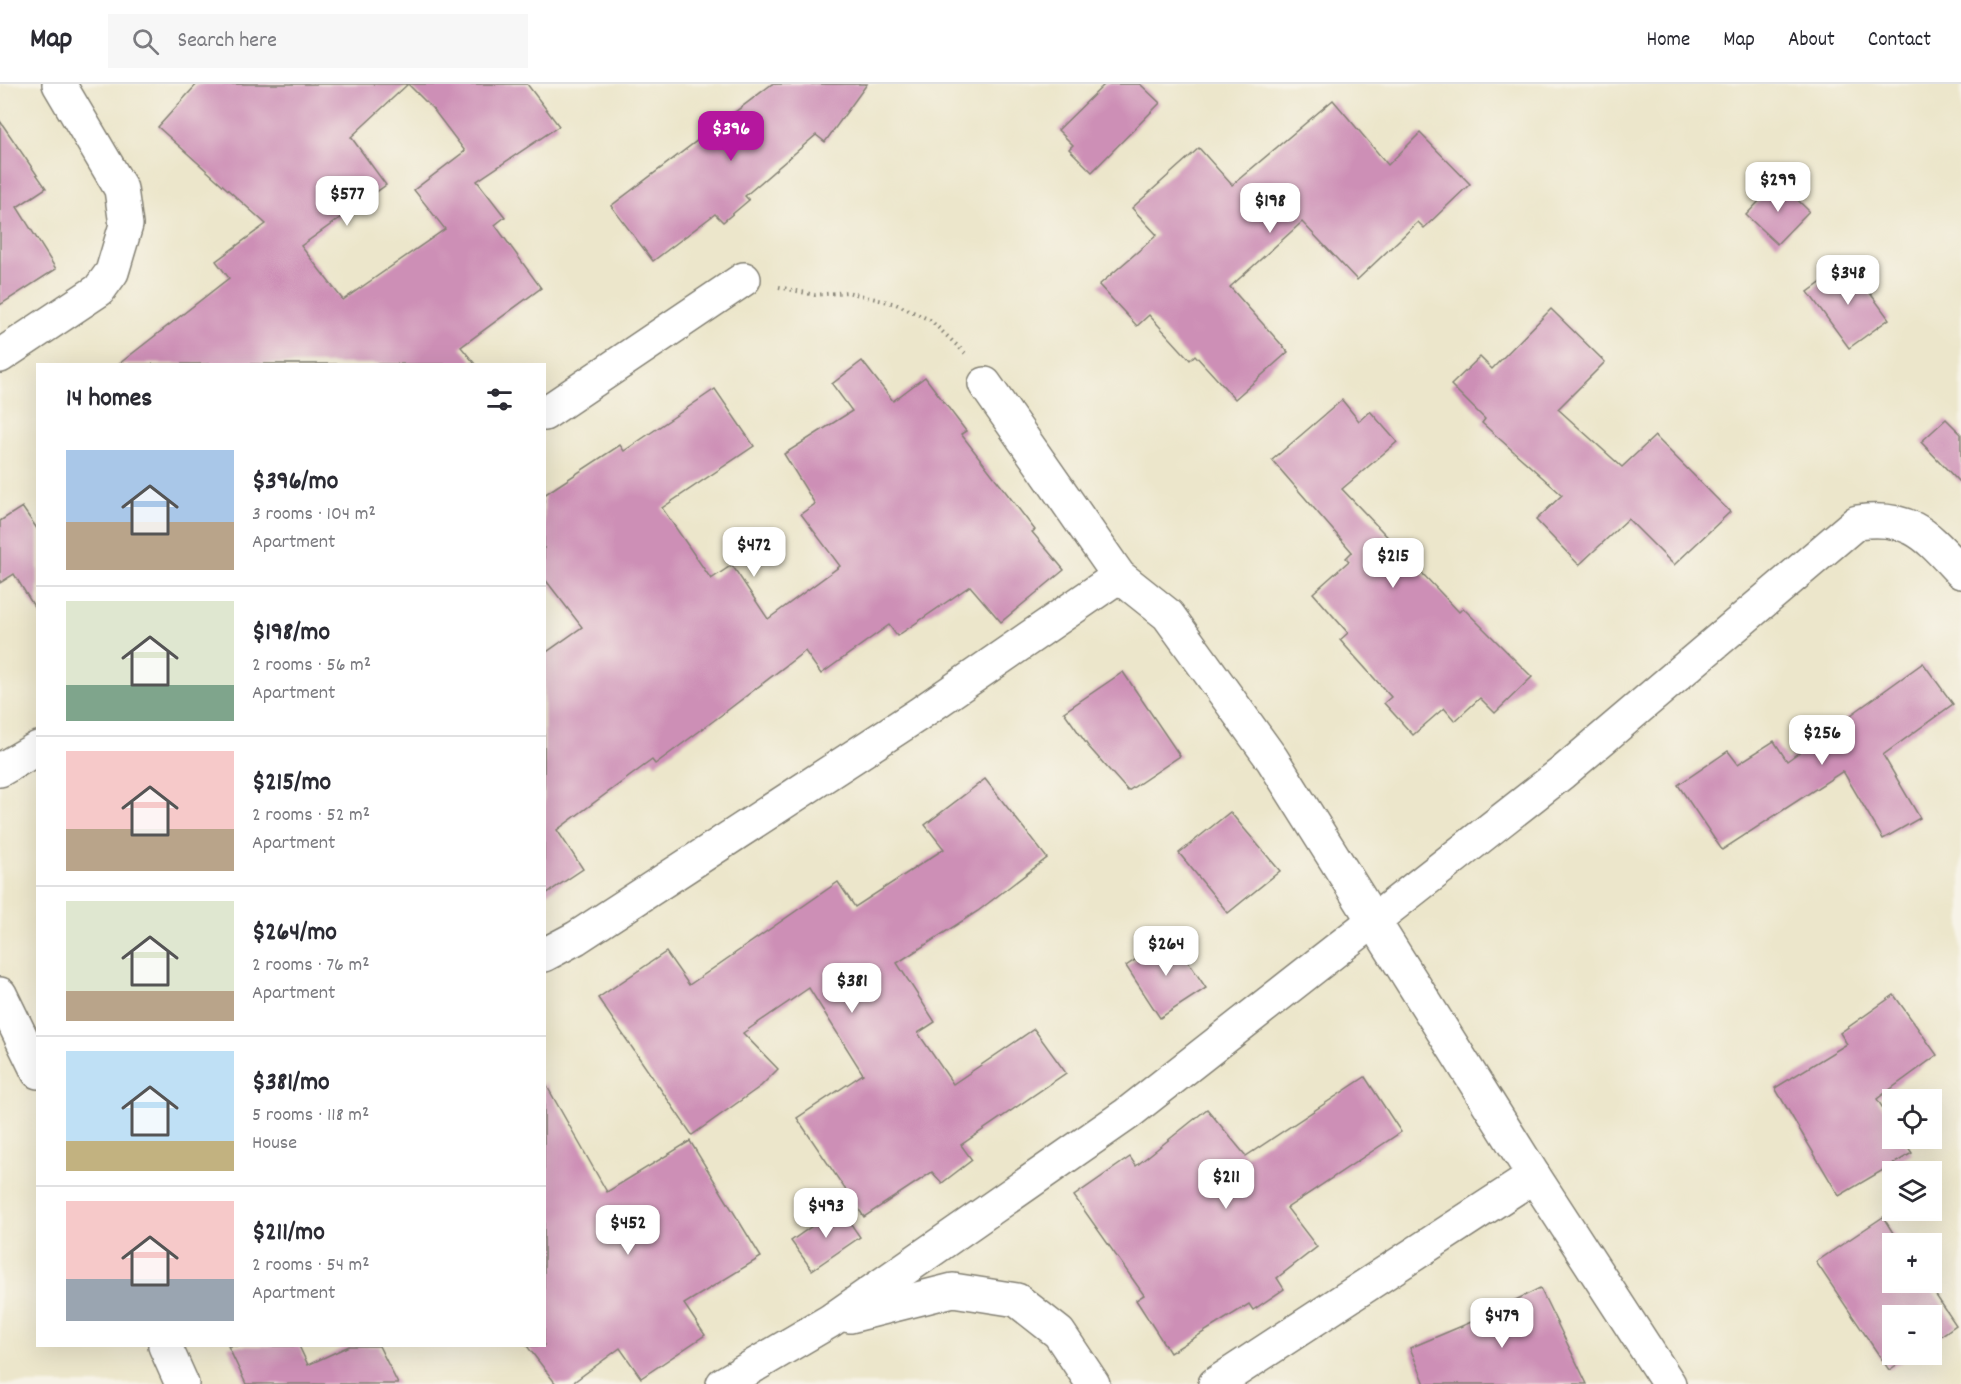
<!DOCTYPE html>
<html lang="en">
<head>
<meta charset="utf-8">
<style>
	body { margin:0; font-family:Dekko,sans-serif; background:#f7f7f7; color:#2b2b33; height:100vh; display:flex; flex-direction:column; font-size:22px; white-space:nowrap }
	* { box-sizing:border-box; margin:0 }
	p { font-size:20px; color:#7c7c81 }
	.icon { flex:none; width:33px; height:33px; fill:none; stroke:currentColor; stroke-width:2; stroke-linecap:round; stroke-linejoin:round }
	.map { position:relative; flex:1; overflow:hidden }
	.drawer { position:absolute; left:36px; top:279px; width:510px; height:984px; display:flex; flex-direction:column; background:#fff; border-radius:0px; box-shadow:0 6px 24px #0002 }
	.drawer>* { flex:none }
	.controls { position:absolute; left:1882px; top:1005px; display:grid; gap:12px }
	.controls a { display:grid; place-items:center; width:60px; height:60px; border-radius:0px; background:#fff; box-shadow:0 6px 24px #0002; font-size:30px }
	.price { position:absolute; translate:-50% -51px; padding:0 14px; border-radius:12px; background:#fff; color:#222; font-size:20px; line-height:39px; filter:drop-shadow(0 2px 3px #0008) }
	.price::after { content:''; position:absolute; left:50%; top:36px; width:18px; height:14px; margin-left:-9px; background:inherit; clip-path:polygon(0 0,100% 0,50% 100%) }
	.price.selected { background:#b5179e; color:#fff }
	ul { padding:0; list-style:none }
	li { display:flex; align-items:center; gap:18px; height:150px; padding:0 30px }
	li+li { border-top:2px solid #e1e1e2 }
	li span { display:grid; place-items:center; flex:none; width:168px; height:120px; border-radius:0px; color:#555 }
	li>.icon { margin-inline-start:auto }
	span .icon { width:72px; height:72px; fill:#fffc; stroke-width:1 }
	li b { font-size:26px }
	h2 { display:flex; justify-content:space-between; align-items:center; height:72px; padding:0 30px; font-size:26px }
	header { display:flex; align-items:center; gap:36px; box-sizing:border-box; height:84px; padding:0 30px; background:#fff; border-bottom:2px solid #e1e1e2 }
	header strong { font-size:28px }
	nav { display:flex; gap:33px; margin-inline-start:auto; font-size:21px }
	.search { width:420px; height:54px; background:#f7f7f7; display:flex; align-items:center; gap:15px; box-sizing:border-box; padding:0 21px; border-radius:0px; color:#7c7c81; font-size:22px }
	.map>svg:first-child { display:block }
	.building { fill:#cd8fb6 }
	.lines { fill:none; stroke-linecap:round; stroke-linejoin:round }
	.street-casing { stroke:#848174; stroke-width:36 }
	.path { stroke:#848174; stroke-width:4; stroke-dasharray:1.5 4.5; stroke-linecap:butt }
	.street { stroke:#fff; stroke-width:33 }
</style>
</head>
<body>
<header>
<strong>Map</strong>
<div class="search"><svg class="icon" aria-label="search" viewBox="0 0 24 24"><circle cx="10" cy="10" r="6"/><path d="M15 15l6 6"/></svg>Search here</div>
<nav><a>Home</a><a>Map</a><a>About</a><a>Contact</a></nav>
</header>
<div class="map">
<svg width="1961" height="1300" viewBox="0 0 1961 1300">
	<rect width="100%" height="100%" fill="#f7f3e8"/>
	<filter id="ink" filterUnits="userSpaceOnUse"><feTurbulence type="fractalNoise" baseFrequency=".0167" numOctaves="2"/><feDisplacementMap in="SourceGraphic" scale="12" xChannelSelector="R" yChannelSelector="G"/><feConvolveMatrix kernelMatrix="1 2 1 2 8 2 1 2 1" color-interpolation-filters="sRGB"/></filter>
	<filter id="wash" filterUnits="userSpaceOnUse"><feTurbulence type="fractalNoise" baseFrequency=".008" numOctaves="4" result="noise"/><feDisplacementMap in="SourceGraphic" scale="24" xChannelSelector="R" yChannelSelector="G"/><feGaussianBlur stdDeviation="1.35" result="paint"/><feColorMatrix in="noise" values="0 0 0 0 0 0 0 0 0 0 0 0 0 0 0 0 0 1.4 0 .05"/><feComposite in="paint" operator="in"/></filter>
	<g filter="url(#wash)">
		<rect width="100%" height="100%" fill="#ece6cb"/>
		<g id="blocks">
			<g class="building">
				<path d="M 197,0 L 408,0 L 351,53 L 386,101 L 301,162 L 343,216 L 445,145 L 414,106 L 465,67 L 433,25 L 408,0 L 527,0 L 559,42 L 477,97 L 505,133 L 495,141 L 541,204 L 461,263 L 475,280 L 119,280 L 229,194 L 216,177 L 266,140 L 158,43 Z"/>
				<path d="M 772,0 L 867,0 L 825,58 L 816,51 L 745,112 L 749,116 L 723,138 L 715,130 L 653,177 L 611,122 Z"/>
				<path d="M 1105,0 L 1140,0 L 1160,19 L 1092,88 L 1069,65 L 1073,61 L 1058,46 Z"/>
				<path d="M 1333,16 L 1388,81 L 1420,49 L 1470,100 L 1424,144 L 1418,138 L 1357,196 L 1302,138 L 1230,203 L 1288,268 L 1235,315 L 1195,271 L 1190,276 L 1149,231 L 1137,242 L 1099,201 L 1157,151 L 1132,124 L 1199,64 L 1232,101 Z"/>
				<path d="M 0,37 L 46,104 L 17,123 L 56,185 L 0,221 Z"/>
				<path d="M 1778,97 L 1809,127 L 1777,160 L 1746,131 Z"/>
				<path d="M 1848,179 L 1889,235 L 1849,264 L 1808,208 Z"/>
				<path d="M 1551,225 L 1605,278 L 1558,325 L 1622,383 L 1655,352 L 1730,428 L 1674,481 L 1628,435 L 1579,481 L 1536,436 L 1562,411 L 1482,339 L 1485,335 L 1451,301 L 1480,273 L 1492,285 Z"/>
				<path d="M 862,277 L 893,317 L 925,293 L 966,347 L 961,350 L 1035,446 L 1032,448 L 1064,486 L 1001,538 L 970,502 L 897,552 L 889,541 L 821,590 L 805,567 L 720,632 L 655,680 L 652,676 L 557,746 L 583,785 L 544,811 L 544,570 L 582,543 L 544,494 L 544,411 L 620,361 L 624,367 L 715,305 L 754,362 L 662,424 L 711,495 L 732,481 L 768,535 L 840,482 L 801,430 L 815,420 L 784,370 L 852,327 L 832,300 Z"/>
				<path d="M 1342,316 L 1359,337 L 1370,327 L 1397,358 L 1342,405 L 1459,528 L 1463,524 L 1532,593 L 1495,629 L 1480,614 L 1455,637 L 1444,624 L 1413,651 L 1384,619 L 1391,613 L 1340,556 L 1348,549 L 1313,509 L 1349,477 L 1346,474 L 1352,468 L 1272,376 Z"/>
				<path d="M 1946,335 L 1961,350 L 1961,400 L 1921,358 Z"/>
				<path d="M 22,423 L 38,446 L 38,529 L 14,490 L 0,499 L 0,437 Z"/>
				<path d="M 1923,579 L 1953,620 L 1883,671 L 1920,734 L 1883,755 L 1843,687 L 1722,766 L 1678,701 L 1728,667 L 1738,680 L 1774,657 L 1787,677 Z"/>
				<path d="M 1123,588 L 1180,672 L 1128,707 L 1088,662 L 1064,628 Z"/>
				<path d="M 985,695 L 1047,774 L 978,827 L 897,879 L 935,938 L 918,949 L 953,1000 L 1034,945 L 1066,989 L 961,1061 L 972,1076 L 942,1099 L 932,1088 L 864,1133 L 797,1034 L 863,990 L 809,904 L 743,949 L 778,985 L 761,1002 L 692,1051 L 598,914 L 666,868 L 689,901 L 838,798 L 855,823 L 944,765 L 925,741 Z"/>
				<path d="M 1230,728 L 1280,787 L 1228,829 L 1179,769 Z"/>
				<path d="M 1171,852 L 1206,904 L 1160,934 L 1126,882 Z"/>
				<path d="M 1894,911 L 1937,971 L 1877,1015 L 1893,1040 L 1893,1054 L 1902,1054 L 1912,1069 L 1839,1112 L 1775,1004 L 1847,960 L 1840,949 Z"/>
				<path d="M 1365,993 L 1401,1048 L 1287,1124 L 1317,1163 L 1277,1194 L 1284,1205 L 1253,1226 L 1249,1220 L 1170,1269 L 1136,1216 L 1144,1211 L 1074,1112 L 1130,1073 L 1136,1082 L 1207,1025 L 1246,1072 Z"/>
				<path d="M 544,997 L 607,1108 L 690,1057 L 761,1173 L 684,1220 L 705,1251 L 641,1294 L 620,1264 L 571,1300 L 556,1300 L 527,1262 L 544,1262 Z"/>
				<path d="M 839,1123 L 860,1153 L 812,1186 L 791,1157 Z"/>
				<path d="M 1883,1133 L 1900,1160 L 1893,1160 L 1893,1198 L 1927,1198 L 1956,1241 L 1932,1258 L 1932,1232 L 1893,1232 L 1893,1270 L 1913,1270 L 1889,1286 L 1816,1178 Z"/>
				<path d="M 1540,1204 L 1587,1300 L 1425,1300 L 1410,1264 L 1469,1239 Z"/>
				<path d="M 228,1262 L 299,1262 L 308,1281 L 349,1262 L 379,1262 L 398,1300 L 246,1300 Z"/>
			</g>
		</g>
	</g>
	<g filter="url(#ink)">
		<use href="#blocks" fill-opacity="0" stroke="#848174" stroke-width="1.5"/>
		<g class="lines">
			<g class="street-casing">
				<g id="street">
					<path d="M 0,272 L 99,206 L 112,188 L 126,141 L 121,105 L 59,0"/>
					<path d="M 985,300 L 1119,492 L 1168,531 L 1272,675 L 1534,1092 L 1669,1300"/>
					<path d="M 544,330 L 744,195"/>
					<path d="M 0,686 L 38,664"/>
					<path d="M 544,871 L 576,854 L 919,630 L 1119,492"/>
					<path d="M 0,910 L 38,988"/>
					<path d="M 850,1232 L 953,1206 L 1017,1216 L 1059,1249 L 1093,1300"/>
					<path d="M 165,1262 L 182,1300"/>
					<path d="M 723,1300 L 830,1237 L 1127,1030 L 1562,689 L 1857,438 C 1912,431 1926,451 1961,488"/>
					<path d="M 1215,1300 L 1534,1092"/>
				</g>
			</g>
			<path class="path" d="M 779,203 L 815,211 L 847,208 L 896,220 L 930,236 L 965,269"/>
			<use href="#street" class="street"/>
		</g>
	</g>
</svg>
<div class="controls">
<a><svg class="icon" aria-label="locate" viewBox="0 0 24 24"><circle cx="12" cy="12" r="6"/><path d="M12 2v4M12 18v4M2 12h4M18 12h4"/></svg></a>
<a><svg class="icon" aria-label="layers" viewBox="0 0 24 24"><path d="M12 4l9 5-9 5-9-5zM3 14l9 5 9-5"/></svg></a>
<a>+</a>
<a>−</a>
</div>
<b class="price selected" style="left:731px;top:78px">$396</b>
<b class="price" style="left:1778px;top:129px">$299</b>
<b class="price" style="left:347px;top:143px">$577</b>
<b class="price" style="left:1270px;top:150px">$198</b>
<b class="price" style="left:1848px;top:222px">$348</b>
<b class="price" style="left:754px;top:494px">$472</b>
<b class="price" style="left:1393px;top:505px">$215</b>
<b class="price" style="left:1822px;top:682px">$256</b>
<b class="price" style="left:1166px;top:893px">$264</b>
<b class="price" style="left:852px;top:930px">$381</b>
<b class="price" style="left:1226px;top:1126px">$211</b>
<b class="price" style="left:826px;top:1155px">$493</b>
<b class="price" style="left:628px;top:1172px">$452</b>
<b class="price" style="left:1502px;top:1265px">$479</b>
<section class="drawer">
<h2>14 homes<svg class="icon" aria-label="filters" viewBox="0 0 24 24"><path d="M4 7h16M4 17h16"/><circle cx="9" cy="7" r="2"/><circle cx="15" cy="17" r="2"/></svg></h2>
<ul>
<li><span style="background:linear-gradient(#a9c7e8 60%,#b9a48a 0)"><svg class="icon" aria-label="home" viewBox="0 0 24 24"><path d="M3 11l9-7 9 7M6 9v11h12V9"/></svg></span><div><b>$396/mo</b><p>3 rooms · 104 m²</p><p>Apartment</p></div></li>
<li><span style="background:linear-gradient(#dfe7d0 70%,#7fa58c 0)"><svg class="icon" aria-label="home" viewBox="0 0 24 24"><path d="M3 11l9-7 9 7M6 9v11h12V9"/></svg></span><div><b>$198/mo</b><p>2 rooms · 56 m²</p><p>Apartment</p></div></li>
<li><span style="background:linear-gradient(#f6c9c9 65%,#b9a48a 0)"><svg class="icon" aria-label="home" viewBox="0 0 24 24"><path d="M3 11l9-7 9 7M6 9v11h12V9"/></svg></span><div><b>$215/mo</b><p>2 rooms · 52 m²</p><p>Apartment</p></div></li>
<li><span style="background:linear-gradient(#dfe7d0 75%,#b9a48a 0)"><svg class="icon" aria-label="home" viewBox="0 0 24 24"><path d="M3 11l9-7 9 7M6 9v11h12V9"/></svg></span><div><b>$264/mo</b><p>2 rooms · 76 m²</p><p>Apartment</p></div></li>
<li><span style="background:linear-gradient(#bfe0f5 75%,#c2b280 0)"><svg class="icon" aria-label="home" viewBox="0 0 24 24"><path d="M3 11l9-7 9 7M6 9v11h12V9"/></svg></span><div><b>$381/mo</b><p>5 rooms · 118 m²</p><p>House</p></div></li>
<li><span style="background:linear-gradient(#f6c9c9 65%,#9aa5b1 0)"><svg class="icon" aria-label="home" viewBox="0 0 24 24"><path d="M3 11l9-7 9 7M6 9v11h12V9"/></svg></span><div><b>$211/mo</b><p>2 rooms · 54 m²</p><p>Apartment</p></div></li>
</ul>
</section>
</div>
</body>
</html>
